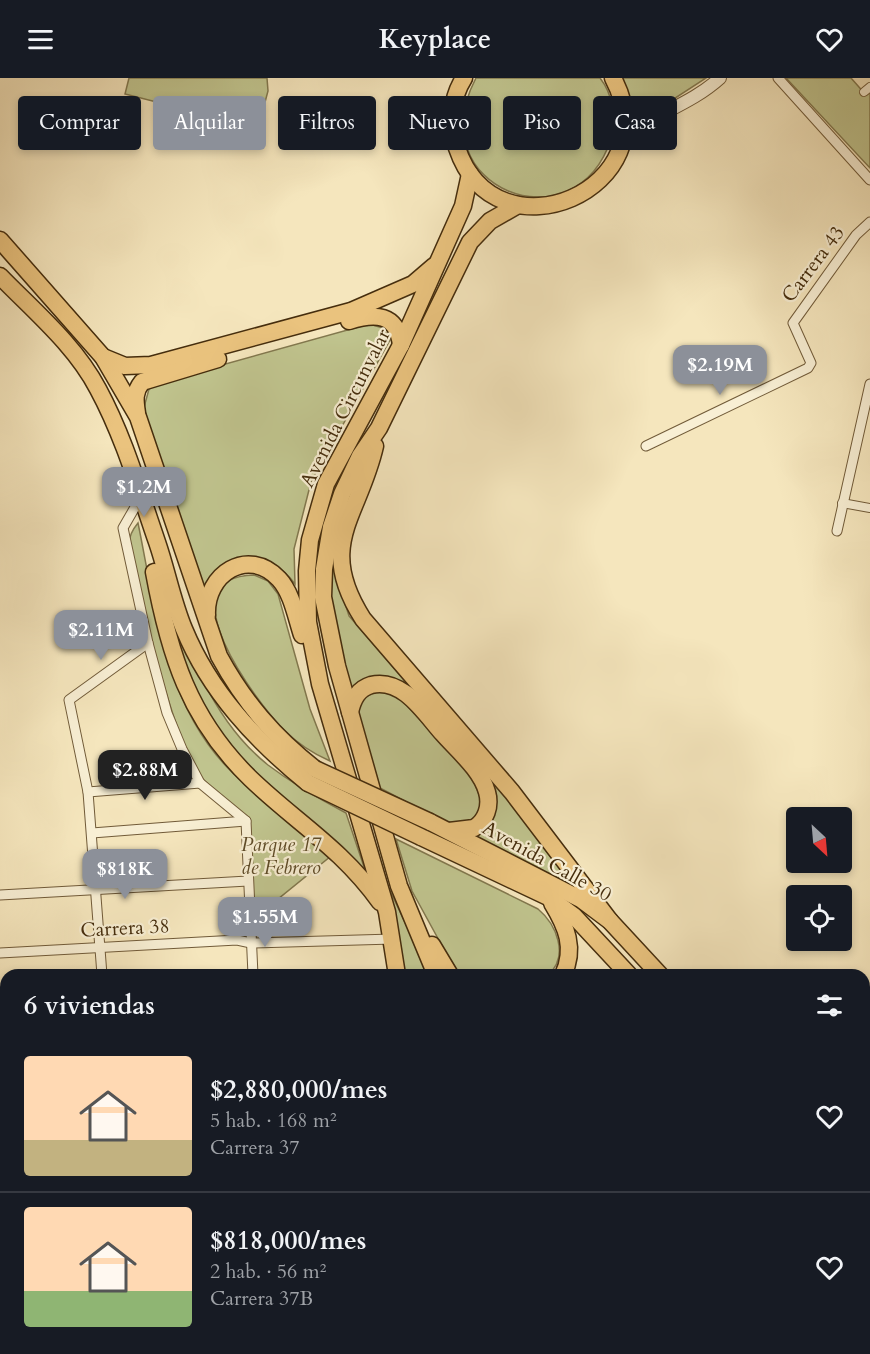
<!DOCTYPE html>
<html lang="es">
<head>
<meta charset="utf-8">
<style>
	body { margin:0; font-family:Cardo,serif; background:#242831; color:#f1f3f6; height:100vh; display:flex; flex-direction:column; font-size:22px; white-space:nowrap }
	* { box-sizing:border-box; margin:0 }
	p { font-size:20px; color:#9ea1a6 }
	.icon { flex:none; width:33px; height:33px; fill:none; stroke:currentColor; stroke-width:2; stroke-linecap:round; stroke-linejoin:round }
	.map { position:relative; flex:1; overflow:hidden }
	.drawer { position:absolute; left:0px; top:891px; width:870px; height:386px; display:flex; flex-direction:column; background:#171b24; border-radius:18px 18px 0 0; box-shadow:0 3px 9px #0003 }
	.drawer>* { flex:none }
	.banner { position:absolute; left:18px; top:18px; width:834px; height:54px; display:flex; gap:12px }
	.needle { width:39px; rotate:154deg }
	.fabs { position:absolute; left:786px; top:729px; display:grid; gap:12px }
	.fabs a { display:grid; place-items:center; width:66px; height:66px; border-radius:6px; background:#171b24; box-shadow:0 3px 9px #0003; font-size:30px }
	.price { position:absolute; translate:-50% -51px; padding:0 14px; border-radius:12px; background:#8c9099; color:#fff; font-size:20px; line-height:39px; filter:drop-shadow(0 2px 3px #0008) }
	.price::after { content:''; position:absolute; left:50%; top:36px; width:18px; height:14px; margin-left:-9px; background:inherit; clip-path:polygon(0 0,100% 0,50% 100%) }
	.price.active { background:#222; color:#fff }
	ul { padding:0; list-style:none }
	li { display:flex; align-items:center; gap:18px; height:150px; padding:0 24px }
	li+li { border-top:2px solid #363941 }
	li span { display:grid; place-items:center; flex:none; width:168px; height:120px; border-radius:6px; color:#555 }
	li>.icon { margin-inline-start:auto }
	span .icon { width:72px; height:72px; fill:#fffc; stroke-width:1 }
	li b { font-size:26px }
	h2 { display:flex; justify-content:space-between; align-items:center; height:72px; padding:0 24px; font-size:26px }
	.pill { padding:0 21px; border-radius:6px; background:#171b24; box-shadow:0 3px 9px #0003; font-size:21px; line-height:54px }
	.pill.active { background:#8c9099; color:#fff }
	header { display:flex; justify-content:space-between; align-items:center; height:78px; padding:0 24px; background:#171b24; font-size:27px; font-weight:600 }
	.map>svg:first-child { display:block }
	.green { fill:#c0c48e; stroke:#82784e; stroke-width:1.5 }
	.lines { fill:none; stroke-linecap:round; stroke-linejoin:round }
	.stream { stroke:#7a856c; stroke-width:3 }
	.canal { stroke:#9dc0ac; stroke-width:10 }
	.pedestrian-casing { stroke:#715b39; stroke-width:10 }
	.minor-casing { stroke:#715b39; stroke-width:11 }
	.tertiary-casing { stroke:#715b39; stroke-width:14 }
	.trunk-casing { stroke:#452d0d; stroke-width:19 }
	.pedestrian { stroke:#f8efd4; stroke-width:8 }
	.minor { stroke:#f8efd4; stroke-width:9 }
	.tertiary { stroke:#f8efd4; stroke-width:12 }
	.trunk { stroke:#eac37e; stroke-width:16 }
	.trunk-bridge-casing { stroke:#452d0d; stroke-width:19; stroke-linecap:butt }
	.trunk-bridge { stroke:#eac37e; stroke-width:16 }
	.labels { text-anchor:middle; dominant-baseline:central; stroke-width:4.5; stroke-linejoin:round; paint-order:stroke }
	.street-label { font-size:20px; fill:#452d0d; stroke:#f8efd4 }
	.park-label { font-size:20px; font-style:italic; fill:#5e4b27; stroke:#f8efd4 }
</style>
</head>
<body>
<header><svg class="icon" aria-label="menu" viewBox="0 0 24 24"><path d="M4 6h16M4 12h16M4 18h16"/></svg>Keyplace<svg class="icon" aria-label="heart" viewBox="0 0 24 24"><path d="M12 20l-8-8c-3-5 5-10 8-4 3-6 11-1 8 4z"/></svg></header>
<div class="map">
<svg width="870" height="1276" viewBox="0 0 870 1276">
	<rect width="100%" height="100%" fill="#f5e6bd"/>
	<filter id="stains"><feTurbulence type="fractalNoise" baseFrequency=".00333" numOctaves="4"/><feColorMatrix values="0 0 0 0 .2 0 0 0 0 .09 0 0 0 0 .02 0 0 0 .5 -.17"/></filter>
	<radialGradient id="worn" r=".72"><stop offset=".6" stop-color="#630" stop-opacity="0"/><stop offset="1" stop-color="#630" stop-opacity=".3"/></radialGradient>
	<g class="green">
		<path d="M 129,0 L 267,0 L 268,13 L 264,28 L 255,34 L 180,30 L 125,16 Z"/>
		<path d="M 476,0 L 600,0 C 612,15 618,42 611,61 C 575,171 418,110 476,0 Z"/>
		<path d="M 622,0 L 706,0 L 663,28 L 632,41 L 630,21 Z"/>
		<path d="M 786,0 L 851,0 L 866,17 L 870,14 L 870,90 Z"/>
		<path d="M 369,246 L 383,250 L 390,262 L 311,404 L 294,471 L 295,506 C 267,468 225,475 201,513 L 143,333 L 149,311 L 161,304 Z"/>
		<path d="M 138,445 C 155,528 165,624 226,688 C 258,721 296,748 331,778 L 251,843 L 250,742 C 234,727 213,713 199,697 C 179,674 131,499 129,466 C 129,457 133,451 138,445 Z"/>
		<path d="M 156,477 C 181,551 204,636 268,687 C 293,706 319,721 346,735 L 365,792 L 268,707 L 227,666 L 185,597 Z"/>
		<path d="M 330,491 L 334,491 L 349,538 L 417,617 L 400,605 L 350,622 L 330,518 Z"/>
		<path d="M 254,497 L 268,503 L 278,516 L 310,631 L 330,683 C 314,676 296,664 284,652 C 257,625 162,499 254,497 Z"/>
		<path d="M 381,612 L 399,619 L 472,699 L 482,724 L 479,735 L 467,746 L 450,747 L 380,710 L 357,631 L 363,620 Z"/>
		<path d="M 493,701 L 578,814 L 466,758 C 499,740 498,738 493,701 Z"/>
		<path d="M 396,761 L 538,831 C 556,846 570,878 548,897 L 458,897 L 412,813 Z"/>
		<path d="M 382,796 L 430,897 L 402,897 Z"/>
		<path d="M 425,1271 L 460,1271 L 461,1276 L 425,1276 Z"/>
	</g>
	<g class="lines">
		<path class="stream" d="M 654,1270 L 656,1276"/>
		<path class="canal" d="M 864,961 L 870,952"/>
		<g class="pedestrian-casing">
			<g id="pedestrian">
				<path d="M 864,14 L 870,9"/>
				<path d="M 842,425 L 870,430"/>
				<path d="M 0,930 L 6,930"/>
				<path d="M 0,986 L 6,985"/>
			</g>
		</g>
		<g class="minor-casing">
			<g id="minor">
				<path d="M 778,0 L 870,102"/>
				<path d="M 646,368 L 808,290 L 811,285 L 793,245 L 856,157 L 870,144"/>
				<path d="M 142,417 L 123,450 L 148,565 L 167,635 L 182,671 L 200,705 L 246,743 L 253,897"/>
				<path d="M 837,453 L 870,306"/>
				<path d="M 88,714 L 200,705"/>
				<path d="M 92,755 L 246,743"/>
				<path d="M 0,817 L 248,803"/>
				<path d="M 0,875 L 237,862 L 251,865 L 393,861"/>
				<path d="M 102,897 L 88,714 L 69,622 L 148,565"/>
				<path d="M 0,1043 L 6,1042"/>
				<path d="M 0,1099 L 6,1099"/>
				<path d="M 0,1154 L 6,1154"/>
				<path d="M 0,1209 L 6,1209"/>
				<path d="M 124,1270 L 125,1276"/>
				<path d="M 277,1270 L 278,1276"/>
				<path d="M 544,1270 L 545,1276"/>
				<path d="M 616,1270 L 616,1276"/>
			</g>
		</g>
		<g class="tertiary-casing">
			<g id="tertiary">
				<path d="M 622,62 C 652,36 689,28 720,0"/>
				<path d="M 864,1081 L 870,1080"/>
				<path d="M 864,1113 L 870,1101"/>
				<path d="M 0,1265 L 6,1265"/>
			</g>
		</g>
		<g class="trunk-casing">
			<g id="trunk">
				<path d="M 464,0 C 451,20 449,48 457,70 C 496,186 672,111 613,0"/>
				<path d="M 0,162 L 103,279 L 138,339 L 219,578 C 244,624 274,659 315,691"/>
				<path d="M 0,198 C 34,233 75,267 98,311 C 124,359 139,412 157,464 C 167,493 172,522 184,551 C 210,614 256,663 308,705"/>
				<path d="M 349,243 C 375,235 397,235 401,267"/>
				<path d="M 103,279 L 125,288 L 151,287 L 351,233 L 413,206 L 434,188"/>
				<path d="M 137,335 C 135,322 134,314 142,304 L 218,281"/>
				<path d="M 375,368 C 359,439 315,466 363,541 L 512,714 L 610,843"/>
				<path d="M 154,494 C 169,576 189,641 251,701 C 297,745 341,770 380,824"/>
				<path d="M 207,537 C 205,496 248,468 279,501 C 292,515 296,539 302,557"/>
				<path d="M 350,634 C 353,621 358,611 371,607 C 403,599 425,636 443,656 C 458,673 481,692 487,714 C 491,728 486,743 474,750 L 449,753"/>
				<path d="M 430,744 L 582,822 L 610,843 L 660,897"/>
				<path d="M 421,759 L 548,819 L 574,838 L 629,897"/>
				<path d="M 552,825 C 566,848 576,870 563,897"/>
				<path d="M 432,867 L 450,897"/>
				<path d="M 397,897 L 387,834 L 320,606 L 308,544 L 307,493 L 310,462 L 326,406 L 401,267 L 463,128 L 470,96"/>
				<path d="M 436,897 L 399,808 L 337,588 L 323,519 L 324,491 L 331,449 L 342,416 L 360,378 L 379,350 L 470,164 L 490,143 L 518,127"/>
				<path d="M 864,1114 L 870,1120"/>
				<path d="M 864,1160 L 870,1167"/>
				<path d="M 414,1270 L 414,1276"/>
				<path d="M 465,1270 L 466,1276"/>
			</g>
		</g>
		<use href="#pedestrian" class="pedestrian"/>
		<use href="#minor" class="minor"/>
		<use href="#tertiary" class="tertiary"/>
		<use href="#trunk" class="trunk"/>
		<g class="trunk-bridge-casing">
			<g id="trunk-bridge">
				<path d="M 315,691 L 430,744"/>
				<path d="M 308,705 L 421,759"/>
			</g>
		</g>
		<use href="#trunk-bridge" class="trunk-bridge"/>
	</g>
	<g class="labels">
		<g class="street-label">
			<text transform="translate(813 186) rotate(-53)">Carrera 43</text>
			<text transform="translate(345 330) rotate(-63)">Avenida Circunvalar</text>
			<text transform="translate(547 783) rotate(29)">Avenida Calle 30</text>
			<text transform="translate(125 850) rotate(-3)">Carrera 38</text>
		</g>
		<g class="park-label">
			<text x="281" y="766">Parque 17<tspan x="281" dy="23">de Febrero</tspan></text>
		</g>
	</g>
	<rect width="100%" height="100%" filter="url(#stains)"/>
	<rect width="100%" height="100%" fill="url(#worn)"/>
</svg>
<div class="fabs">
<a><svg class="needle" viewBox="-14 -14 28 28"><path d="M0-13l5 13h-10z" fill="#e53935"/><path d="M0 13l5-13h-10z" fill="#9ea1a6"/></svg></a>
<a><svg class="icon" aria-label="locate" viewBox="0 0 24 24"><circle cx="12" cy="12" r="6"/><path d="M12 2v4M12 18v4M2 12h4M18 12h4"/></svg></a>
</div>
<b class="price" style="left:720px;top:318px">$2.19M</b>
<b class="price" style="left:144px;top:440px">$1.2M</b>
<b class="price" style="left:101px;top:583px">$2.11M</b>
<b class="price active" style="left:145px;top:723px">$2.88M</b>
<b class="price" style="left:125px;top:822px">$818K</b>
<b class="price" style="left:265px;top:870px">$1.55M</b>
<div class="banner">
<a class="pill">Comprar</a>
<a class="pill active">Alquilar</a>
<a class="pill">Filtros</a>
<a class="pill">Nuevo</a>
<a class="pill">Piso</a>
<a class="pill">Casa</a>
</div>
<section class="drawer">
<h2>6 viviendas<svg class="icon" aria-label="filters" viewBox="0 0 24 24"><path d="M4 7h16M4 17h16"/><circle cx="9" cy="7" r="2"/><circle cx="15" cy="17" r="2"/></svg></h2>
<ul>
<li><span style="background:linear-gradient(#ffd9b3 70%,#c2b280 0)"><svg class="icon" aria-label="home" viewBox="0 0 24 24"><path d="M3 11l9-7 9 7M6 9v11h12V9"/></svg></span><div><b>$2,880,000/mes</b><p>5 hab. · 168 m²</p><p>Carrera 37</p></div><svg class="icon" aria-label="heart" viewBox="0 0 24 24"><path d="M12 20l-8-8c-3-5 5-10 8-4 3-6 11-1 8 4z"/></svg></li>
<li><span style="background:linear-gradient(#ffd9b3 70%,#8fb573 0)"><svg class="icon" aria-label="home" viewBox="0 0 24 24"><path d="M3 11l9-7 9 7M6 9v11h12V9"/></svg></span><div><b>$818,000/mes</b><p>2 hab. · 56 m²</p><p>Carrera 37B</p></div><svg class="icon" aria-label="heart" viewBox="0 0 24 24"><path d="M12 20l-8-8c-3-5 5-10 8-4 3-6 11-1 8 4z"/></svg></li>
</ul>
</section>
</div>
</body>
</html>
